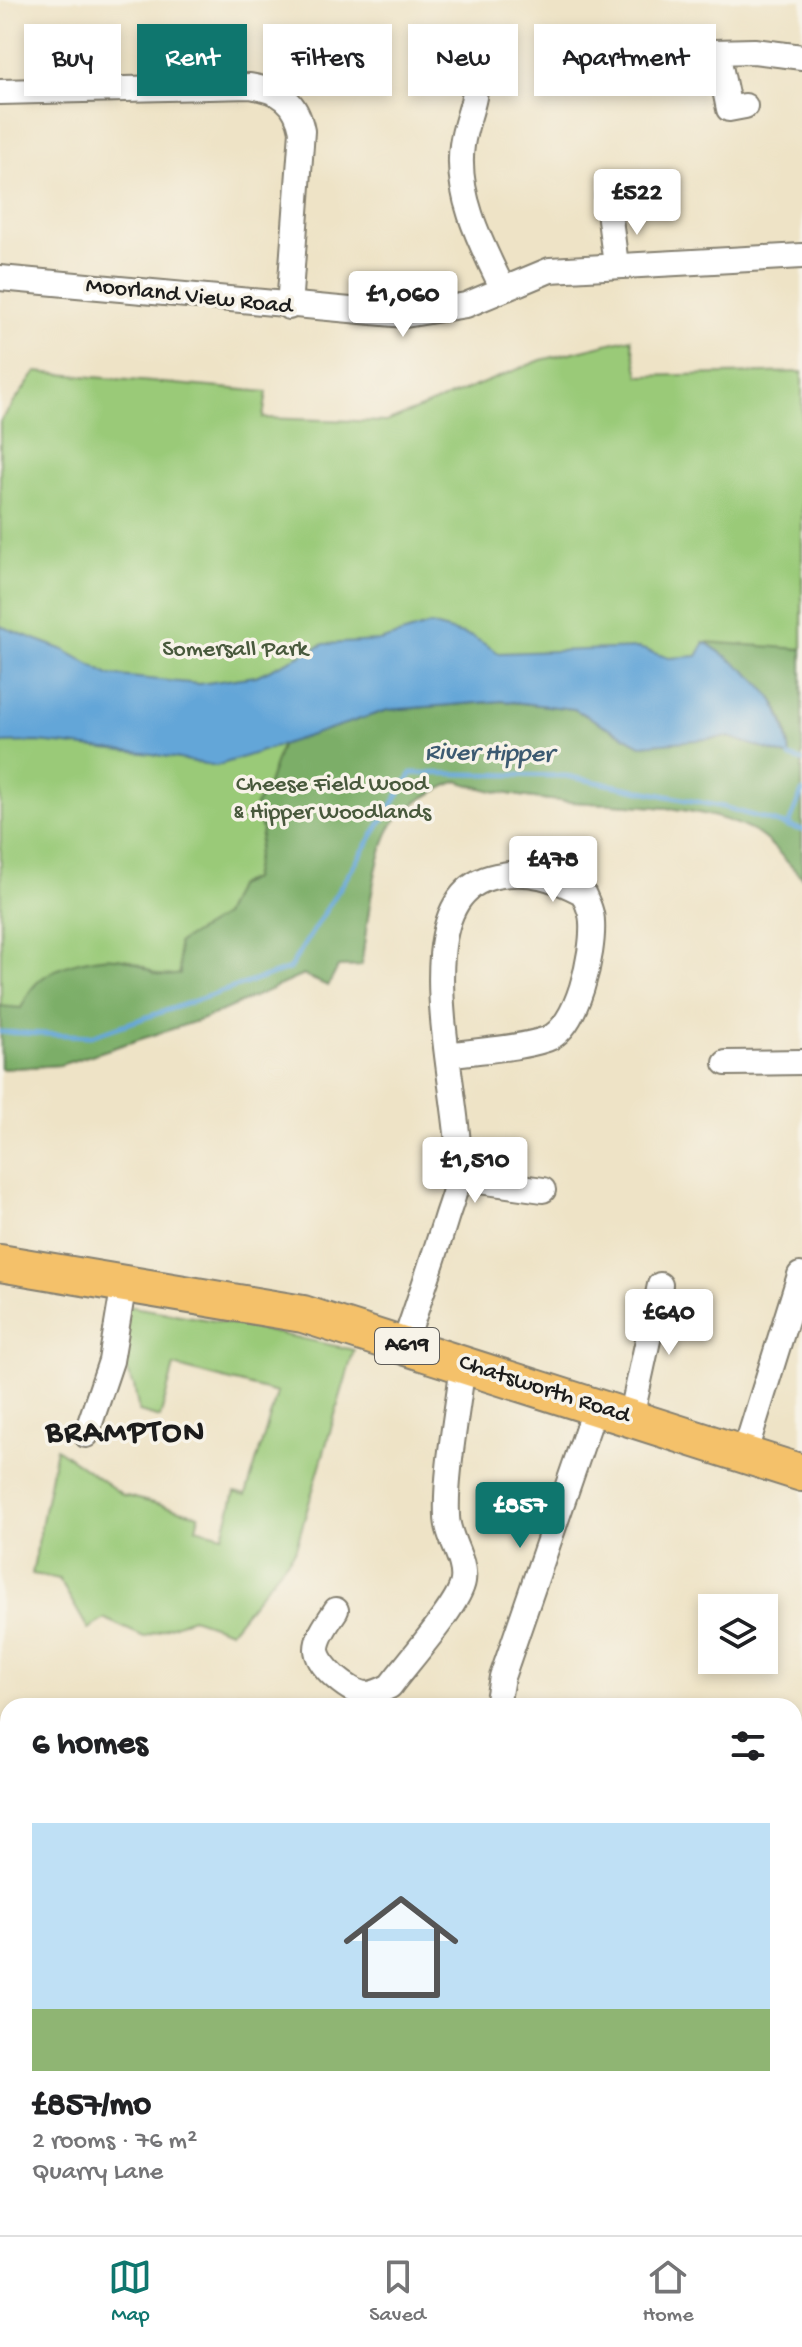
<!DOCTYPE html>
<html lang="en">
<head>
<meta charset="utf-8">
<style>
	body { margin:0; font-family:"Gochi Hand",sans-serif; background:#f6f6f6; color:#202124; height:100vh; display:flex; flex-direction:column; font-size:30px; white-space:nowrap }
	* { box-sizing:border-box; margin:0 }
	p { font-size:26px; color:#757577 }
	.icon { flex:none; width:44px; height:44px; fill:none; stroke:currentColor; stroke-width:2; stroke-linecap:round; stroke-linejoin:round }
	.map { position:relative; flex:1; overflow:hidden }
	.details { position:absolute; left:0px; top:1698px; width:802px; height:538px; display:flex; flex-direction:column; background:#fff; border-radius:24px 24px 0 0; box-shadow:0 4px 12px #0003 }
	.details>* { flex:none }
	.banner { position:absolute; left:24px; top:24px; width:754px; height:72px; display:flex; gap:16px }
	.tools { position:absolute; left:698px; top:1594px; display:grid; gap:16px }
	.tools a { display:grid; place-items:center; width:80px; height:80px; border-radius:0px; background:#fff; box-shadow:0 4px 12px #0003; font-size:40px }
	.price { position:absolute; translate:-50% -68px; padding:0 18px; border-radius:8px; background:#fff; color:#222; font-size:26px; line-height:52px; filter:drop-shadow(0 2px 4px #0008) }
	.price::after { content:''; position:absolute; left:50%; top:48px; width:24px; height:18px; margin-left:-12px; background:inherit; clip-path:polygon(0 0,100% 0,50% 100%) }
	.price.current { background:#0f766e; color:#fff }
	ul { padding:0; list-style:none }
	li { display:grid; align-content:center; gap:16px; height:424px; padding:0 32px }
	li span { display:grid; place-items:center; height:248px; border-radius:0px; color:#555 }
	li>.icon { margin-inline-start:auto }
	span .icon { width:144px; height:144px; fill:#fffc; stroke-width:1 }
	li b { font-size:34px }
	h2 { display:flex; justify-content:space-between; align-items:center; height:96px; padding:0 32px; font-size:34px }
	.tag { padding:0 28px; border-radius:0px; background:#fff; box-shadow:0 4px 12px #0003; font-size:28px; line-height:72px }
	.tag.current { background:#0f766e; color:#fff }
	.tab-bar { display:flex; justify-content:space-around; align-items:center; height:112px; border-top:2px solid #e0e0e0; background:#fff; font-size:22px; color:#757577 }
	.tab-bar a { display:grid; justify-items:center; gap:4px }
	.tab-bar .current { color:#0f766e }
	.map>svg:first-child { display:block }
	.green { fill:#9aca78; stroke:#5b734a; stroke-width:2 }
	.forest { fill:#7bae68; stroke:#4c6542; stroke-width:2 }
	.water { fill:#64a6d8; stroke:#40617a; stroke-width:2 }
	.lines { fill:none; stroke-linecap:round; stroke-linejoin:round }
	.stream { stroke:#64a6d8; stroke-width:5 }
	.minor-casing { stroke:#858071; stroke-width:28 }
	.highway-casing { stroke:#858071; stroke-width:40 }
	.minor { stroke:#fff; stroke-width:24 }
	.highway { stroke:#f4c16a; stroke-width:36 }
	.labels { text-anchor:middle; dominant-baseline:central; stroke-width:7; stroke-linejoin:round; paint-order:stroke }
	.shield { fill:#f7f3e8; stroke:#5e5c59; stroke-width:2 }
	.shield-label { font-size:22px; font-weight:bold; fill:#1c1c1c }
	.street-label { font-size:24px; fill:#1c1c1c; stroke:#f7f3e8 }
	.park-label { font-size:24px; fill:#48593c; stroke:#f7f3e8 }
	.water-label { font-size:26px; font-style:italic; fill:#3c5a71; stroke:#f7f3e8 }
	.district-label { font-size:32px; font-weight:bold; letter-spacing:2px; fill:#1c1c1c; stroke:#f7f3e8 }
</style>
</head>
<body>
<div class="map">
<svg width="802" height="2235" viewBox="0 0 802 2235">
	<rect width="100%" height="100%" fill="#f7f3e8"/>
	<filter id="ink" filterUnits="userSpaceOnUse"><feTurbulence type="fractalNoise" baseFrequency=".0125" numOctaves="2"/><feDisplacementMap in="SourceGraphic" scale="16" xChannelSelector="R" yChannelSelector="G"/><feConvolveMatrix kernelMatrix="1 2 1 2 8 2 1 2 1" color-interpolation-filters="sRGB"/></filter>
	<filter id="wash" filterUnits="userSpaceOnUse"><feTurbulence type="fractalNoise" baseFrequency=".006" numOctaves="4" result="noise"/><feDisplacementMap in="SourceGraphic" scale="32" xChannelSelector="R" yChannelSelector="G"/><feGaussianBlur stdDeviation="1.8" result="paint"/><feColorMatrix in="noise" values="0 0 0 0 0 0 0 0 0 0 0 0 0 0 0 0 0 1.4 0 .05"/><feComposite in="paint" operator="in"/></filter>
	<g filter="url(#wash)">
		<rect width="100%" height="100%" fill="#eee3c6"/>
		<g class="green">
			<path d="M 631,338 L 639,376 L 802,372 L 802,877 C 787,864 774,844 758,834 C 704,803 631,806 571,802 C 533,799 493,793 457,781 C 436,791 403,805 391,827 C 373,859 367,928 361,966 L 338,967 L 328,986 L 303,975 L 206,1018 L 60,1065 L 1,1069 L 0,422 L 36,372 L 267,392 L 263,418 L 386,422 L 541,360 Z"/>
			<path d="M 127,1306 L 239,1325 L 354,1350 L 295,1551 L 230,1631 L 192,1618 L 144,1637 L 105,1619 L 88,1629 L 59,1579 L 32,1574 L 56,1448 L 123,1495 L 199,1515 L 196,1528 L 223,1535 L 235,1492 L 246,1495 L 277,1393 L 174,1366 L 160,1418 L 139,1412 L 134,1386 L 117,1347 Z"/>
			<path d="M 240,1693 L 257,1706 L 219,1706 L 239,1693 Z"/>
			<path d="M 612,2228 L 733,2228 L 737,2235 L 606,2235 Z"/>
		</g>
		<path class="forest" d="M 705,642 L 802,649 L 802,877 C 787,864 774,844 758,834 C 704,803 631,806 571,802 C 533,799 493,793 457,781 C 436,791 403,805 391,827 C 373,859 367,928 361,966 L 338,967 L 328,986 L 303,975 L 206,1018 L 60,1065 L 1,1069 L 0,1006 L 21,1008 C 25,1001 28,992 34,986 C 51,965 103,952 128,960 C 154,968 151,980 180,974 L 178,943 L 223,916 L 236,886 L 252,879 L 262,830 L 255,806 L 267,787 L 282,743 L 388,710 L 503,701 L 574,709 L 641,745 L 729,737 L 790,757 C 788,696 751,674 705,642 Z"/>
		<path class="water" d="M 430,625 L 473,637 L 499,653 L 639,648 L 669,658 L 697,656 L 705,642 C 756,677 783,693 790,757 L 729,737 L 641,745 L 574,709 L 503,701 L 388,710 L 216,766 L 152,754 L 38,742 L 0,743 L 0,626 L 64,650 L 109,675 L 199,684 L 256,676 L 324,644 L 379,641 Z"/>
		<g class="lines">
			<g class="stream">
				<path d="M 790,757 L 802,761"/>
				<path d="M 788,827 L 802,792"/>
				<path d="M 0,1032 L 91,1036 L 289,969 L 412,773 L 566,776 L 723,807 L 802,830"/>
			</g>
		</g>
	</g>
	<g filter="url(#ink)">
		<g class="lines">
			<g class="minor-casing">
				<g id="minor">
					<path d="M 717,52 L 729,109 L 745,106"/>
					<path d="M 633,69 L 632,54 L 754,51 L 802,57"/>
					<path d="M 461,72 L 476,71 C 477,104 466,117 462,145 C 455,195 482,246 503,289"/>
					<path d="M 0,92 L 250,86 C 280,91 296,100 302,131 L 289,307"/>
					<path d="M 616,265 L 607,196 L 618,193"/>
					<path d="M 0,278 L 405,315 L 466,305 L 550,270 L 802,256"/>
					<path d="M 726,1063 L 802,1062"/>
					<path d="M 458,1178 L 543,1190"/>
					<path d="M 404,1345 C 418,1303 433,1261 446,1218 C 450,1205 456,1191 458,1177 C 467,1107 394,896 496,876 C 528,869 555,878 583,893 C 587,902 592,912 592,922 C 594,952 578,1028 547,1039 C 517,1049 479,1050 448,1055"/>
					<path d="M 631,1418 L 660,1285"/>
					<path d="M 86,1435 L 111,1361 L 124,1283"/>
					<path d="M 744,1455 L 800,1275"/>
					<path d="M 336,1610 C 329,1621 317,1636 317,1649 C 317,1666 350,1693 366,1694 C 375,1694 382,1690 390,1686 C 406,1664 460,1604 463,1581 C 466,1559 447,1538 447,1516 C 445,1472 458,1409 463,1363"/>
					<path d="M 497,1706 L 502,1677 L 595,1407"/>
					<path d="M 0,1738 L 8,1750"/>
					<path d="M 794,1764 L 802,1764"/>
					<path d="M 0,1815 L 8,1802"/>
					<path d="M 0,2050 L 8,2057"/>
					<path d="M 794,2050 L 802,2060"/>
					<path d="M 798,2217 L 802,2219"/>
					<path d="M 254,2233 L 258,2228"/>
					<path d="M 425,2233 L 433,2228"/>
				</g>
			</g>
			<g class="highway-casing">
				<path id="highway" d="M 0,1263 L 303,1314 L 802,1473"/>
			</g>
			<use href="#minor" class="minor"/>
			<use href="#highway" class="highway"/>
		</g>
	</g>
	<g class="labels">
		<rect class="shield" x="375" y="1328" width="64" height="36" rx="6"/>
		<g class="shield-label">
			<text x="407" y="1346">A619</text>
		</g>
		<g class="street-label">
			<text transform="translate(189 297) rotate(6)">Moorland View Road</text>
			<text transform="translate(544 1390) rotate(18)">Chatsworth Road</text>
		</g>
		<g class="park-label">
			<text x="235" y="650">Somersall Park</text>
			<text x="332" y="785">Cheese Field Wood<tspan x="332" dy="28">&amp; Hipper Woodlands</tspan></text>
		</g>
		<g class="water-label">
			<text transform="translate(489 755) rotate(1)">River Hipper</text>
		</g>
		<g class="district-label">
			<text x="126" y="1434">BRAMPTON</text>
		</g>
	</g>
</svg>
<div class="tools">
<a><svg class="icon" aria-label="layers" viewBox="0 0 24 24"><path d="M12 4l9 5-9 5-9-5zM3 14l9 5 9-5"/></svg></a>
</div>
<b class="price" style="left:637px;top:237px">£522</b>
<b class="price" style="left:403px;top:339px">£1,060</b>
<b class="price" style="left:553px;top:904px">£478</b>
<b class="price" style="left:475px;top:1205px">£1,510</b>
<b class="price" style="left:669px;top:1357px">£640</b>
<b class="price current" style="left:520px;top:1550px">£857</b>
<div class="banner">
<a class="tag">Buy</a>
<a class="tag current">Rent</a>
<a class="tag">Filters</a>
<a class="tag">New</a>
<a class="tag">Apartment</a>
</div>
<section class="details">
<h2>6 homes<svg class="icon" aria-label="filters" viewBox="0 0 24 24"><path d="M4 7h16M4 17h16"/><circle cx="9" cy="7" r="2"/><circle cx="15" cy="17" r="2"/></svg></h2>
<ul>
<li><span style="background:linear-gradient(#bfe0f5 75%,#8fb573 0)"><svg class="icon" aria-label="home" viewBox="0 0 24 24"><path d="M3 11l9-7 9 7M6 9v11h12V9"/></svg></span><div><b>£857/mo</b><p>2 rooms · 76 m²</p><p>Quarry Lane</p></div></li>
</ul>
</section>
</div>
<nav class="tab-bar">
<a class="current"><svg class="icon" aria-label="map" viewBox="0 0 24 24"><path d="M3 6l6-2 6 2 6-2v14l-6 2-6-2-6 2zM9 4v14M15 6v14"/></svg>Map</a>
<a><svg class="icon" aria-label="saved" viewBox="0 0 24 24"><path d="M7 4h10v16l-5-4-5 4z"/></svg>Saved</a>
<a><svg class="icon" aria-label="home" viewBox="0 0 24 24"><path d="M3 11l9-7 9 7M6 9v11h12V9"/></svg>Home</a>
</nav>
</body>
</html>
